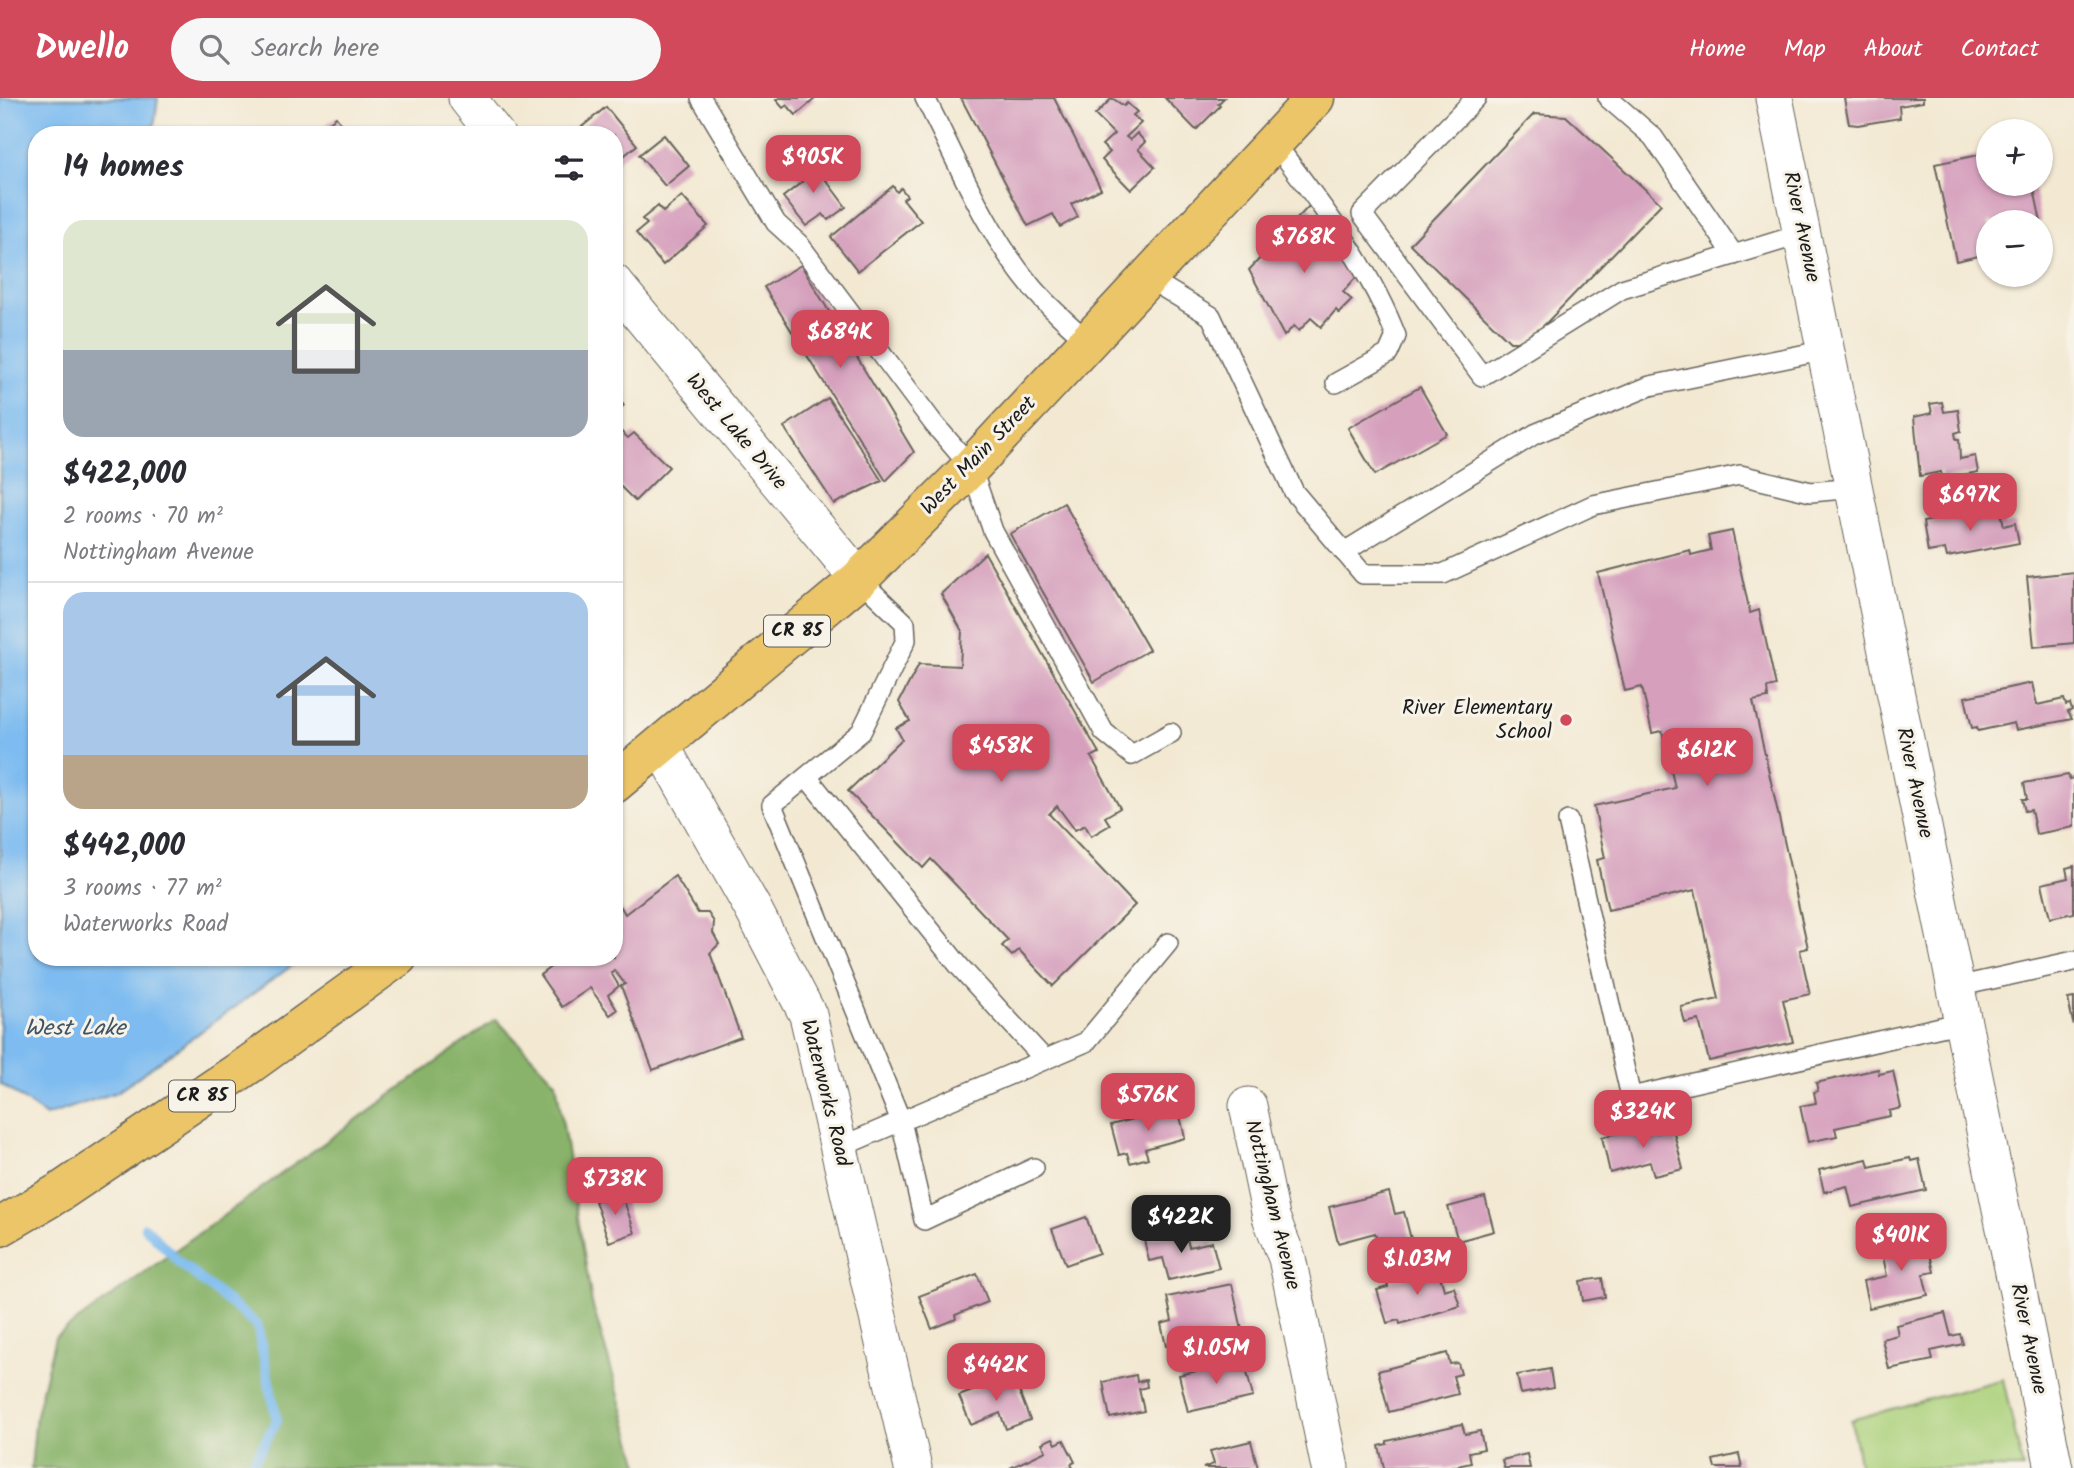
<!DOCTYPE html>
<html lang="en">
<head>
<meta charset="utf-8">
<style>
	body { margin:0; font-family:Kalam,sans-serif; background:#f7f7f7; color:#2b2b33; height:100vh; display:flex; flex-direction:column; font-size:26px; white-space:nowrap }
	* { box-sizing:border-box; margin:0 }
	p { font-size:23px; color:#7c7c81 }
	.icon { flex:none; width:38px; height:38px; fill:none; stroke:currentColor; stroke-width:2; stroke-linecap:round; stroke-linejoin:round }
	.map { position:relative; flex:1; overflow:hidden }
	.panel { position:absolute; left:28px; top:28px; width:595px; height:840px; display:flex; flex-direction:column; background:#fff; border-radius:28px; box-shadow:0 2px 5px #0004 }
	.panel>* { flex:none }
	.buttons { position:absolute; left:1976px; top:21px; display:grid; gap:14px }
	.buttons a { display:grid; place-items:center; width:77px; height:77px; border-radius:50%; background:#fff; box-shadow:0 2px 5px #0004; font-size:35px }
	.price { position:absolute; translate:-50% -60px; padding:0 16px; border-radius:14px; background:#d1495b; color:#fff; font-size:23px; line-height:46px; filter:drop-shadow(0 2px 4px #0008) }
	.price::after { content:''; position:absolute; left:50%; top:42px; width:21px; height:16px; margin-left:-10px; background:inherit; clip-path:polygon(0 0,100% 0,50% 100%) }
	.price.active { background:#222; color:#fff }
	ul { padding:0; list-style:none }
	li { display:grid; align-content:center; gap:14px; height:371px; padding:0 35px }
	li+li { border-top:2px solid #e1e1e2 }
	li span { display:grid; place-items:center; height:217px; border-radius:21px; color:#555 }
	li>.icon { margin-inline-start:auto }
	span .icon { width:126px; height:126px; fill:#fffc; stroke-width:1 }
	li b { font-size:30px }
	h2 { display:flex; justify-content:space-between; align-items:center; height:84px; padding:0 35px; font-size:30px }
	header { display:flex; align-items:center; gap:42px; box-sizing:border-box; height:98px; padding:0 35px; background:#d1495b; color:#fff }
	header strong { font-size:33px }
	nav { display:flex; gap:38px; margin-inline-start:auto; font-size:24px }
	.search { width:490px; height:63px; background:#f7f7f7; display:flex; align-items:center; gap:18px; box-sizing:border-box; padding:0 24px; border-radius:38px; color:#7c7c81; font-size:26px }
	.map>svg:first-child { display:block }
	.green { fill:#acd17b; stroke:#64764c; stroke-width:2 }
	.forest { fill:#89b36b; stroke:#526844; stroke-width:2 }
	.water { fill:#7dbbf0; stroke:#4c6c86; stroke-width:2 }
	.lines { fill:none; stroke-linecap:round; stroke-linejoin:round }
	.stream { stroke:#7dbbf0; stroke-width:10 }
	.building { fill:#d6a0bd }
	.service-casing { stroke:#67645c; stroke-width:22 }
	.minor-casing { stroke:#67645c; stroke-width:39 }
	.primary-casing { stroke:#67645c; stroke-width:41 }
	.service { stroke:#fff; stroke-width:19 }
	.minor { stroke:#fff; stroke-width:37 }
	.primary { stroke:#ecc569; stroke-width:38 }
	.poi-dot { fill:#d1495b; stroke:#f7f3e8; stroke-width:2.5 }
	.labels { text-anchor:middle; dominant-baseline:central; stroke-width:6; stroke-linejoin:round; paint-order:stroke }
	.shield { fill:#f7f3e8; stroke:#5e5c59; stroke-width:2 }
	.shield-label { font-size:19px; font-weight:bold; fill:#1c1c1c }
	.street-label { font-size:21px; fill:#1c1c1c; stroke:#f7f3e8 }
	.poi-label { font-size:21px; fill:#1c1c1c; stroke:#f7f3e8; text-anchor:end }
	.water-label { font-size:23px; font-style:italic; fill:#3e5466; stroke:#f7f3e8 }
</style>
</head>
<body>
<header>
<strong>Dwello</strong>
<div class="search"><svg class="icon" aria-label="search" viewBox="0 0 24 24"><circle cx="10" cy="10" r="6"/><path d="M15 15l6 6"/></svg>Search here</div>
<nav><a>Home</a><a>Map</a><a>About</a><a>Contact</a></nav>
</header>
<div class="map">
<svg width="2074" height="1370" viewBox="0 0 2074 1370">
	<rect width="100%" height="100%" fill="#f7f3e8"/>
	<filter id="ink" filterUnits="userSpaceOnUse"><feTurbulence type="fractalNoise" baseFrequency=".0143" numOctaves="2"/><feDisplacementMap in="SourceGraphic" scale="14" xChannelSelector="R" yChannelSelector="G"/><feConvolveMatrix kernelMatrix="1 2 1 2 8 2 1 2 1" color-interpolation-filters="sRGB"/></filter>
	<filter id="wash" filterUnits="userSpaceOnUse"><feTurbulence type="fractalNoise" baseFrequency=".00686" numOctaves="4" result="noise"/><feDisplacementMap in="SourceGraphic" scale="28" xChannelSelector="R" yChannelSelector="G"/><feGaussianBlur stdDeviation="1.57" result="paint"/><feColorMatrix in="noise" values="0 0 0 0 0 0 0 0 0 0 0 0 0 0 0 0 0 1.4 0 .05"/><feComposite in="paint" operator="in"/></filter>
	<g filter="url(#wash)">
		<rect width="100%" height="100%" fill="#f3e9d3"/>
		<path class="green" d="M 2003,1281 L 2023,1370 L 1860,1370 L 1851,1322 Z"/>
		<path class="forest" d="M 496,921 L 556,984 L 592,1205 L 640,1370 L 31,1370 L 36,1317 L 55,1239 Z"/>
		<path class="water" d="M 0,0 L 158,0 L 153,37 L 37,37 L 37,859 L 304,859 L 117,994 L 46,1018 L 0,985 Z"/>
		<g class="lines">
			<path class="stream" d="M 145,1129 L 180,1165 L 257,1227 L 277,1322 L 250,1370"/>
		</g>
		<g id="blocks">
			<g class="building">
				<path d="M 779,0 L 816,0 L 796,17 L 787,7 L 783,10 L 776,2 Z"/>
				<path d="M 961,0 L 1054,0 L 1101,91 L 1071,106 L 1078,119 L 1060,129 L 1053,116 L 1028,128 Z"/>
				<path d="M 1112,0 L 1124,8 L 1127,5 L 1137,14 L 1133,17 L 1141,25 L 1126,39 L 1130,42 L 1137,35 L 1145,44 L 1138,51 L 1155,69 L 1131,92 L 1102,62 L 1110,54 L 1102,47 L 1114,36 L 1095,17 Z"/>
				<path d="M 1165,0 L 1224,0 L 1218,6 L 1220,8 L 1196,32 Z"/>
				<path d="M 1844,0 L 1923,0 L 1923,4 L 1899,8 L 1900,20 L 1858,27 L 1849,26 Z"/>
				<path d="M 606,9 L 637,47 L 614,66 L 614,37 L 572,37 Z"/>
				<path d="M 1534,16 L 1566,18 L 1661,106 L 1528,244 L 1510,244 L 1410,146 Z"/>
				<path d="M 336,19 L 350,37 L 313,37 Z"/>
				<path d="M 664,37 L 689,68 L 665,88 L 639,57 Z"/>
				<path d="M 1988,55 L 1988,86 L 2033,86 L 2041,124 L 1988,124 L 1988,156 L 1956,163 L 1935,66 Z"/>
				<path d="M 808,58 L 846,109 L 828,122 L 823,116 L 806,128 L 783,99 L 802,84 L 792,70 Z"/>
				<path d="M 893,88 L 897,94 L 901,90 L 907,98 L 903,101 L 921,123 L 858,173 L 831,139 Z"/>
				<path d="M 682,98 L 708,128 L 663,167 L 636,135 L 647,126 L 642,121 L 658,108 L 663,114 Z"/>
				<path d="M 1309,108 L 1359,176 L 1343,194 L 1352,202 L 1339,215 L 1336,212 L 1321,229 L 1311,220 L 1299,233 L 1294,228 L 1284,238 L 1249,172 Z"/>
				<path d="M 801,167 L 914,354 L 886,383 L 764,189 Z"/>
				<path d="M 1420,289 L 1447,336 L 1375,377 L 1348,330 Z"/>
				<path d="M 614,297 L 624,307 L 614,318 Z"/>
				<path d="M 828,300 L 882,383 L 834,406 L 784,329 Z"/>
				<path d="M 1942,304 L 1944,314 L 1958,312 L 1961,333 L 1955,335 L 1956,341 L 1959,341 L 1960,361 L 1975,358 L 1978,374 L 1942,381 L 1941,374 L 1920,378 L 1914,319 L 1932,315 L 1930,306 Z"/>
				<path d="M 614,327 L 628,340 L 634,335 L 669,369 L 635,403 L 614,382 Z"/>
				<path d="M 1064,405 L 1149,552 L 1094,584 L 1010,436 Z"/>
				<path d="M 2000,409 L 2004,428 L 2015,425 L 2019,445 L 1947,459 L 1945,451 L 1928,454 L 1923,424 Z"/>
				<path d="M 1732,433 L 1750,515 L 1759,512 L 1776,588 L 1767,590 L 1768,600 L 1753,603 L 1808,850 L 1800,852 L 1810,896 L 1783,902 L 1793,944 L 1709,963 L 1699,922 L 1685,925 L 1681,909 L 1719,901 L 1695,792 L 1608,812 L 1597,762 L 1605,760 L 1594,708 L 1675,690 L 1662,633 L 1652,635 L 1642,589 L 1625,593 L 1598,475 L 1690,452 L 1691,457 L 1711,452 L 1708,438 Z"/>
				<path d="M 985,455 L 1099,655 L 1091,659 L 1120,710 L 1105,719 L 1110,727 L 1091,738 L 1085,727 L 1075,732 L 1057,708 L 1049,716 L 1135,807 L 1053,888 L 1019,852 L 1012,858 L 1002,848 L 1008,842 L 931,761 L 923,770 L 848,693 L 902,641 L 896,630 L 910,623 L 899,604 L 919,566 L 960,568 L 962,533 L 941,496 Z"/>
				<path d="M 2074,474 L 2074,545 L 2034,549 L 2027,479 Z"/>
				<path d="M 2032,585 L 2037,607 L 2064,601 L 2066,607 L 2070,606 L 2072,612 L 2068,614 L 2072,621 L 2016,632 L 2014,625 L 1978,633 L 1977,629 L 1972,630 L 1965,599 Z"/>
				<path d="M 2068,677 L 2069,681 L 2074,680 L 2074,729 L 2036,736 L 2031,712 L 2025,713 L 2022,701 L 2027,701 L 2024,685 Z"/>
				<path d="M 2074,768 L 2074,815 L 2050,820 L 2042,786 L 2068,780 L 2066,770 Z"/>
				<path d="M 675,778 L 698,815 L 708,815 L 714,824 L 713,835 L 719,846 L 710,855 L 741,939 L 653,972 L 621,888 L 625,886 L 614,872 L 611,875 L 619,888 L 608,897 L 617,912 L 610,917 L 590,890 L 562,909 L 540,877 L 564,859 L 614,859 L 614,814 L 621,809 L 625,816 Z"/>
				<path d="M 2074,900 L 2074,924 L 2073,925 L 2068,901 Z"/>
				<path d="M 1878,971 L 1879,976 L 1893,973 L 1901,1010 L 1889,1013 L 1890,1018 L 1835,1030 L 1837,1038 L 1808,1044 L 1800,1008 L 1816,1005 L 1814,994 L 1818,993 L 1816,985 Z"/>
				<path d="M 1178,1009 L 1185,1040 L 1145,1051 L 1148,1060 L 1130,1065 L 1127,1055 L 1119,1057 L 1111,1027 Z"/>
				<path d="M 1655,1027 L 1657,1035 L 1673,1031 L 1683,1071 L 1654,1078 L 1650,1064 L 1610,1075 L 1602,1039 Z"/>
				<path d="M 1910,1060 L 1911,1063 L 1919,1061 L 1926,1092 L 1852,1109 L 1847,1088 L 1824,1094 L 1819,1072 L 1867,1061 L 1869,1069 Z"/>
				<path d="M 621,1094 L 635,1135 L 609,1144 L 595,1103 Z"/>
				<path d="M 1389,1094 L 1395,1116 L 1404,1114 L 1411,1141 L 1379,1149 L 1375,1135 L 1338,1145 L 1329,1109 Z"/>
				<path d="M 1485,1099 L 1494,1133 L 1458,1143 L 1448,1109 Z"/>
				<path d="M 1086,1119 L 1099,1155 L 1066,1167 L 1052,1131 Z"/>
				<path d="M 1185,1132 L 1189,1149 L 1212,1144 L 1219,1170 L 1169,1182 L 1163,1160 L 1149,1163 L 1144,1142 Z"/>
				<path d="M 1926,1138 L 1934,1174 L 1923,1176 L 1928,1197 L 1869,1210 L 1863,1183 L 1887,1178 L 1881,1148 Z"/>
				<path d="M 1438,1170 L 1444,1192 L 1454,1189 L 1460,1208 L 1400,1226 L 1399,1222 L 1387,1225 L 1377,1192 L 1388,1189 L 1387,1185 Z"/>
				<path d="M 977,1176 L 988,1204 L 955,1217 L 956,1221 L 932,1231 L 919,1198 Z"/>
				<path d="M 1602,1180 L 1605,1199 L 1583,1203 L 1580,1183 Z"/>
				<path d="M 1232,1186 L 1242,1232 L 1166,1248 L 1161,1226 L 1172,1223 L 1167,1199 Z"/>
				<path d="M 1945,1215 L 1951,1238 L 1960,1236 L 1963,1246 L 1931,1253 L 1933,1262 L 1889,1271 L 1882,1241 L 1898,1237 L 1896,1227 Z"/>
				<path d="M 1447,1255 L 1450,1266 L 1458,1265 L 1461,1276 L 1453,1278 L 1458,1296 L 1389,1314 L 1378,1273 Z"/>
				<path d="M 1244,1262 L 1253,1299 L 1188,1314 L 1179,1277 Z"/>
				<path d="M 1550,1271 L 1553,1290 L 1521,1296 L 1517,1277 Z"/>
				<path d="M 1013,1277 L 1030,1322 L 1006,1331 L 1000,1315 L 971,1327 L 959,1298 Z"/>
				<path d="M 1136,1277 L 1137,1284 L 1146,1282 L 1147,1289 L 1139,1291 L 1144,1313 L 1110,1320 L 1103,1284 Z"/>
				<path d="M 1462,1326 L 1465,1336 L 1480,1333 L 1484,1351 L 1469,1354 L 1471,1365 L 1448,1370 L 1384,1370 L 1379,1348 L 1387,1346 L 1387,1343 Z"/>
				<path d="M 1053,1340 L 1056,1346 L 1064,1342 L 1075,1364 L 1071,1366 L 1073,1370 L 1010,1370 L 1046,1353 L 1042,1345 Z"/>
				<path d="M 1251,1343 L 1258,1370 L 1203,1370 L 1214,1366 L 1210,1353 Z"/>
				<path d="M 1527,1356 L 1530,1370 L 1504,1370 L 1502,1362 Z"/>
				<path d="M 1739,1356 L 1742,1370 L 1715,1370 L 1713,1362 Z"/>
			</g>
		</g>
	</g>
	<g filter="url(#ink)">
		<use href="#blocks" fill-opacity="0" stroke="#67645c" stroke-width="2"/>
		<g class="lines">
			<g class="service-casing">
				<g id="service">
					<path d="M 701,0 L 776,125 L 799,146 L 934,326 L 971,369 L 993,433 L 1104,634 L 1132,657 L 1171,635"/>
					<path d="M 925,0 C 958,64 984,131 1030,187 C 1046,207 1068,225 1087,243"/>
					<path d="M 1476,0 L 1362,116 L 1482,278 L 1622,191 L 1802,136"/>
					<path d="M 1608,0 L 1653,39 L 1734,157"/>
					<path d="M 1273,43 C 1318,103 1369,167 1396,238 L 1388,256 L 1336,285"/>
					<path d="M 1146,179 L 1211,218 L 1294,394 L 1363,476 L 1443,476 L 1593,407 L 1740,377 L 1811,394 L 1854,390"/>
					<path d="M 1344,454 L 1535,336 L 1650,288 L 1826,252"/>
					<path d="M 859,481 L 905,525 L 906,542 L 861,634 L 772,707 L 901,1023 L 924,1122 L 1034,1070"/>
					<path d="M 807,679 L 960,869 L 1045,962"/>
					<path d="M 1568,723 L 1631,999 L 1963,924"/>
					<path d="M 1956,889 L 2074,863"/>
					<path d="M 838,1050 L 1086,944 L 1168,845"/>
				</g>
			</g>
			<g class="minor-casing">
				<g id="minor">
					<path d="M 467,0 L 496,37"/>
					<path d="M 1774,0 L 2054,1370"/>
					<path d="M 614,185 L 859,481"/>
					<path d="M 661,648 L 753,811 L 808,917 L 913,1370"/>
					<path d="M 1248,1008 L 1271,1119 L 1287,1160 L 1330,1370"/>
				</g>
			</g>
			<g class="primary-casing">
				<g id="primary">
					<path d="M 614,686 L 859,481 L 971,369 L 1315,0"/>
					<path d="M 0,1129 L 60,1094 L 250,966 L 398,859"/>
				</g>
			</g>
			<use href="#service" class="service"/>
			<use href="#minor" class="minor"/>
			<use href="#primary" class="primary"/>
		</g>
	</g>
	<circle class="poi-dot" cx="1566" cy="622" r="7"/>
	<g class="labels">
		<g class="shield">
			<rect x="764" y="517.5" width="66" height="31" rx="5"/>
			<rect x="169" y="982.5" width="66" height="31" rx="5"/>
		</g>
		<g class="shield-label">
			<text x="797" y="533">CR 85</text>
			<text x="202" y="998">CR 85</text>
		</g>
		<g class="street-label">
			<text transform="translate(1801 129) rotate(78)">River Avenue</text>
			<text transform="translate(736 334) rotate(50)">West Lake Drive</text>
			<text transform="translate(979 358) rotate(-46)">West Main Street</text>
			<text transform="translate(1914 685) rotate(78)">River Avenue</text>
			<text transform="translate(825 995) rotate(76)">Waterworks Road</text>
			<text transform="translate(1272 1107) rotate(76)">Nottingham Avenue</text>
			<text transform="translate(2028 1241) rotate(78)">River Avenue</text>
		</g>
		<g class="poi-label">
			<text x="1552" y="610">River Elementary<tspan x="1552" dy="24">School</tspan></text>
		</g>
		<g class="water-label">
			<text x="75" y="931">West Lake</text>
		</g>
	</g>
</svg>
<div class="buttons">
<a>+</a>
<a>−</a>
</div>
<b class="price" style="left:813px;top:97px">$905K</b>
<b class="price" style="left:1304px;top:177px">$768K</b>
<b class="price" style="left:840px;top:272px">$684K</b>
<b class="price" style="left:1970px;top:435px">$697K</b>
<b class="price" style="left:1001px;top:686px">$458K</b>
<b class="price" style="left:1707px;top:690px">$612K</b>
<b class="price" style="left:1148px;top:1035px">$576K</b>
<b class="price" style="left:1643px;top:1052px">$324K</b>
<b class="price" style="left:615px;top:1119px">$738K</b>
<b class="price active" style="left:1181px;top:1157px">$422K</b>
<b class="price" style="left:1901px;top:1175px">$401K</b>
<b class="price" style="left:1417px;top:1199px">$1.03M</b>
<b class="price" style="left:1216px;top:1288px">$1.05M</b>
<b class="price" style="left:996px;top:1305px">$442K</b>
<section class="panel">
<h2>14 homes<svg class="icon" aria-label="filters" viewBox="0 0 24 24"><path d="M4 7h16M4 17h16"/><circle cx="9" cy="7" r="2"/><circle cx="15" cy="17" r="2"/></svg></h2>
<ul>
<li><span style="background:linear-gradient(#dfe7d0 60%,#9aa5b1 0)"><svg class="icon" aria-label="home" viewBox="0 0 24 24"><path d="M3 11l9-7 9 7M6 9v11h12V9"/></svg></span><div><b>$422,000</b><p>2 rooms · 70 m²</p><p>Nottingham Avenue</p></div></li>
<li><span style="background:linear-gradient(#a9c7e8 75%,#b9a48a 0)"><svg class="icon" aria-label="home" viewBox="0 0 24 24"><path d="M3 11l9-7 9 7M6 9v11h12V9"/></svg></span><div><b>$442,000</b><p>3 rooms · 77 m²</p><p>Waterworks Road</p></div></li>
</ul>
</section>
</div>
</body>
</html>
